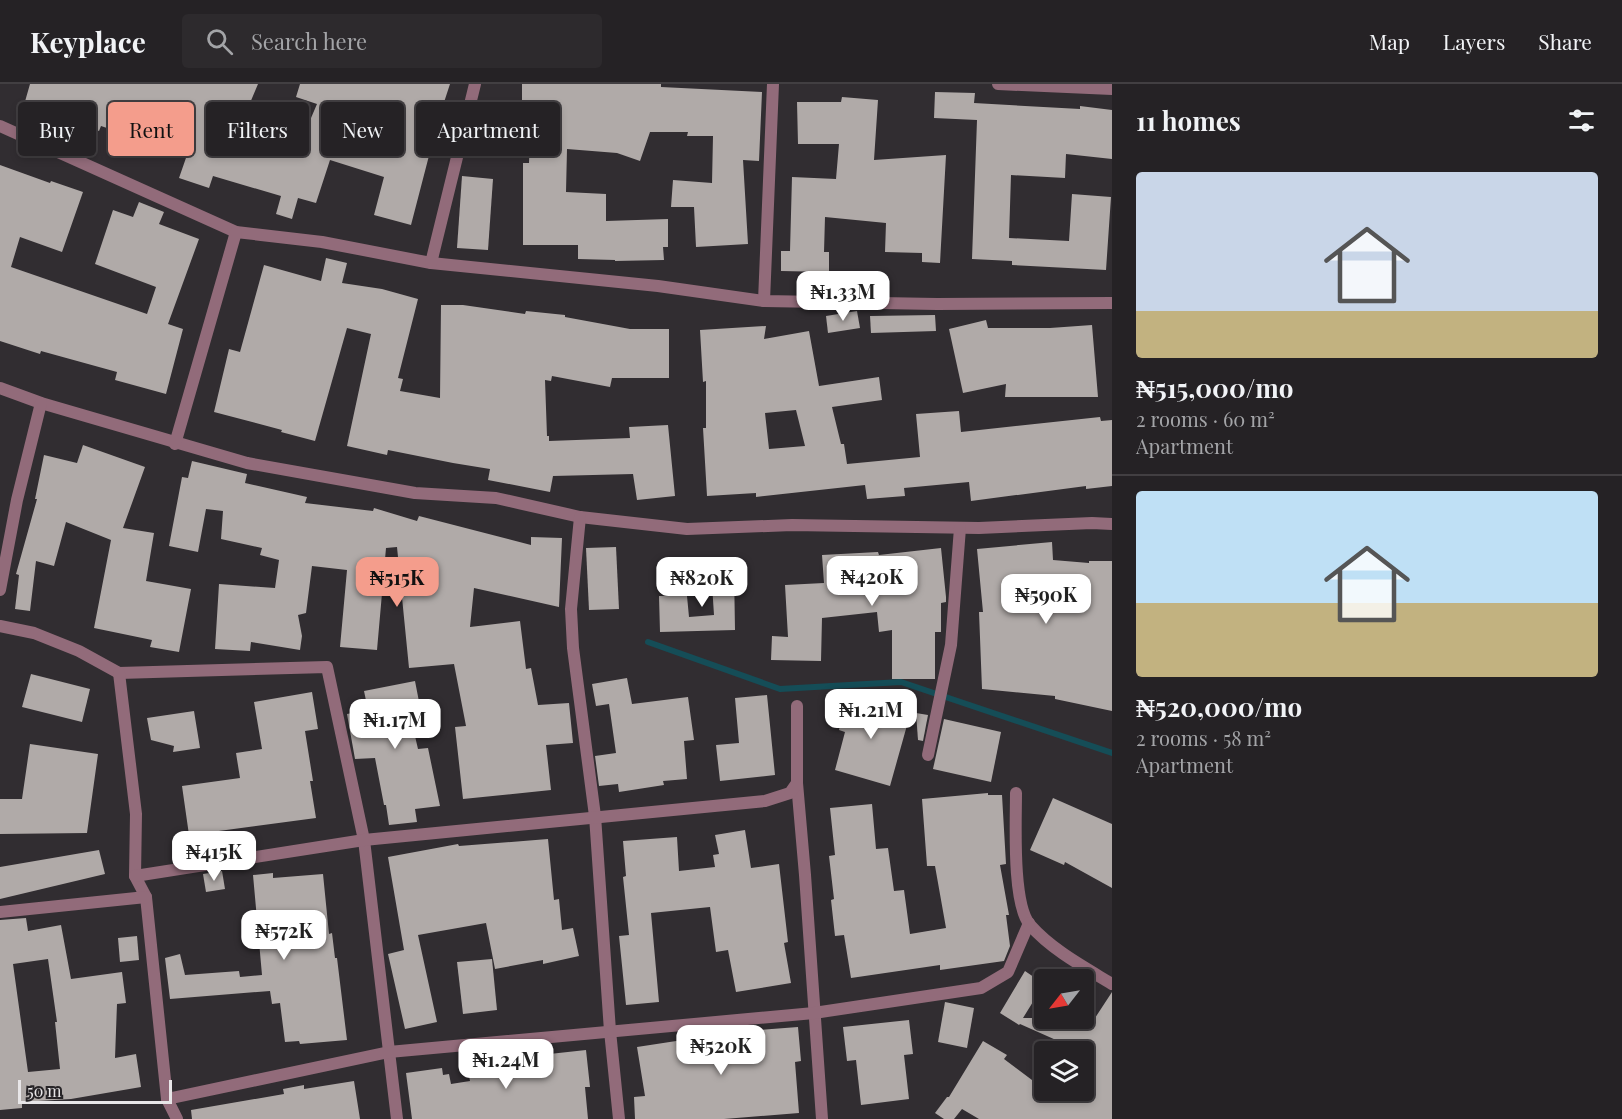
<!DOCTYPE html>
<html lang="en">
<head>
<meta charset="utf-8">
<style>
	body { margin:0; font-family:"Playfair Display",serif; background:#2d2a2d; color:#f1f3f6; height:100vh; display:flex; flex-direction:column; font-size:22px; white-space:nowrap }
	* { box-sizing:border-box; margin:0 }
	p { font-size:20px; color:#a3a4a7 }
	.icon { flex:none; width:33px; height:33px; fill:none; stroke:currentColor; stroke-width:2; stroke-linecap:round; stroke-linejoin:round }
	.map { position:relative; flex:1; overflow:hidden }
	.details { display:flex; flex-direction:column; background:#252225; width:510px }
	.details>* { flex:none }
	.banner { position:absolute; left:18px; top:18px; width:570px; height:54px; display:flex; gap:12px }
	.needle { width:39px; rotate:239deg }
	.controls { position:absolute; left:1034px; top:885px; display:grid; gap:12px }
	.controls a { display:grid; place-items:center; width:60px; height:60px; border-radius:6px; background:#252225; box-shadow:0 3px 9px #0003,0 0 0 2px #423f42; font-size:30px }
	.scale { position:absolute; left:18px; bottom:15px; width:154px; box-sizing:border-box; padding-left:6px; border:3px solid #e8e6e8; border-top:0; font-size:16px; line-height:21px; white-space:nowrap; color:#e8e6e8; -webkit-text-stroke:4px #272427; paint-order:stroke }
	.price { position:absolute; translate:-50% -51px; padding:0 14px; border-radius:12px; background:#fff; color:#222; font-size:20px; line-height:39px; filter:drop-shadow(0 2px 3px #0008) }
	.price::after { content:''; position:absolute; left:50%; top:36px; width:18px; height:14px; margin-left:-9px; background:inherit; clip-path:polygon(0 0,100% 0,50% 100%) }
	.price.on { background:#f49d8c; color:#111 }
	ul { padding:0; list-style:none }
	li { display:grid; align-content:center; gap:12px; height:318px; padding:0 24px }
	li+li { border-top:2px solid #423f42 }
	li span { display:grid; place-items:center; height:186px; border-radius:6px; color:#555 }
	li>.icon { margin-inline-start:auto }
	span .icon { width:108px; height:108px; fill:#fffc; stroke-width:1 }
	li b { font-size:26px }
	h2 { display:flex; justify-content:space-between; align-items:center; height:72px; padding:0 24px; font-size:26px }
	.chip { padding:0 21px; border-radius:6px; background:#252225; box-shadow:0 3px 9px #0003,0 0 0 2px #423f42; font-size:21px; line-height:54px }
	.chip.on { background:#f49d8c; color:#111 }
	header { display:flex; align-items:center; gap:36px; box-sizing:border-box; height:84px; padding:0 30px; background:#252225; border-bottom:2px solid #423f42 }
	header strong { font-size:28px }
	nav { display:flex; gap:33px; margin-inline-start:auto; font-size:21px }
	.search { width:420px; height:54px; background:#2d2a2d; display:flex; align-items:center; gap:15px; box-sizing:border-box; padding:0 21px; border-radius:6px; color:#a3a4a7; font-size:22px }
	main { display:flex; flex:1; min-height:0 }
	.map>svg:first-child { display:block }
	.lines { fill:none; stroke-linecap:round; stroke-linejoin:round }
	.stream { stroke:#154d57; stroke-width:6 }
	.building { fill:#b0aaa8; fill-rule:evenodd }
	.minor { stroke:#926b7a; stroke-width:12 }
</style>
</head>
<body>
<header>
<strong>Keyplace</strong>
<div class="search"><svg class="icon" aria-label="search" viewBox="0 0 24 24"><circle cx="10" cy="10" r="6"/><path d="M15 15l6 6"/></svg>Search here</div>
<nav><a>Map</a><a>Layers</a><a>Share</a></nav>
</header>
<main>
<div class="map">
<svg width="1112" height="1035" viewBox="0 0 1112 1035">
	<rect width="100%" height="100%" fill="#312d31"/>
	<g class="lines">
		<path class="stream" d="M 648,558 L 780,605 L 901,598 L 1112,669"/>
	</g>
	<g class="building">
		<path d="M 30,0 L 258,0 L 242,38 L 302,55 L 317,20 L 296,13 L 300,0 L 450,0 L 429,64 L 431,64 L 411,141 L 374,131 L 384,93 L 330,76 L 316,119 L 298,114 L 292,135 L 276,130 L 281,112 L 213,92 L 209,104 L 179,94 L 187,71 L 101,42 L 99,47 L 69,34 L 24,21 Z"/>
		<path d="M 522,0 L 661,0 L 661,3 L 762,8 L 759,77 L 743,76 L 748,160 L 696,163 L 694,123 L 671,123 L 673,96 L 712,99 L 713,52 L 687,52 L 688,48 L 650,48 L 640,77 L 617,69 L 567,65 L 566,108 L 606,110 L 606,137 L 668,135 L 668,163 L 663,163 L 664,176 L 615,177 L 615,176 L 578,175 L 578,161 L 523,161 L 523,79 L 529,79 L 530,49 L 528,48 L 528,43 L 522,43 Z"/>
		<path d="M 935,8 L 975,9 L 974,19 L 1080,25 L 1080,22 L 1112,26 L 1112,75 L 1066,70 L 1065,94 L 1011,91 L 1009,154 L 1069,157 L 1072,110 L 1111,113 L 1106,186 L 1012,181 L 1012,177 L 972,175 L 977,36 L 934,34 Z"/>
		<path d="M 842,13 L 878,16 L 874,76 L 946,71 L 940,179 L 922,178 L 922,169 L 885,168 L 886,139 L 825,133 L 824,168 L 829,168 L 829,188 L 781,187 L 781,167 L 790,167 L 792,93 L 836,95 L 839,60 L 798,60 L 797,18 L 841,18 Z"/>
		<path d="M 0,81 L 50,99 L 51,97 L 83,108 L 62,168 L 20,153 L 11,183 L 147,230 L 156,203 L 95,180 L 113,126 L 133,133 L 139,118 L 164,128 L 159,140 L 199,155 L 168,240 L 183,245 L 166,310 L 115,296 L 117,288 L 41,267 L 40,270 L 0,257 Z"/>
		<path d="M 462,92 L 493,95 L 488,166 L 457,164 Z"/>
		<path d="M 326,174 L 347,179 L 342,199 L 382,205 L 418,215 L 398,294 L 403,295 L 400,307 L 440,314 L 441,221 L 463,221 L 525,230 L 526,227 L 565,231 L 565,233 L 630,245 L 669,245 L 669,294 L 612,294 L 610,303 L 552,292 L 551,297 L 545,296 L 547,352 L 549,352 L 549,357 L 630,354 L 629,343 L 668,341 L 675,412 L 637,416 L 633,390 L 553,392 L 550,408 L 488,396 L 490,385 L 453,379 L 388,366 L 387,371 L 347,362 L 371,250 L 347,244 L 315,357 L 281,348 L 282,346 L 214,328 L 229,265 L 240,268 L 264,181 L 321,197 Z"/>
		<path d="M 857,227 L 860,244 L 828,249 L 826,232 Z"/>
		<path d="M 935,231 L 936,247 L 871,249 L 870,232 Z"/>
		<path d="M 986,236 L 988,244 L 1050,244 L 1092,241 L 1098,313 L 1005,313 L 1006,300 L 963,309 L 949,245 Z"/>
		<path d="M 766,242 L 764,255 L 809,247 L 819,302 L 879,293 L 882,316 L 832,323 L 841,360 L 844,360 L 847,380 L 920,373 L 916,330 L 959,327 L 961,348 L 1100,333 L 1101,337 L 1112,336 L 1112,402 L 1086,405 L 1086,402 L 971,417 L 969,398 L 904,404 L 905,412 L 867,415 L 865,401 L 756,413 L 756,409 L 707,412 L 703,344 L 706,344 L 706,297 L 703,298 L 700,246 ZM 796,326 L 805,362 L 769,365 L 765,329 Z"/>
		<path d="M 83,361 L 145,383 L 123,444 L 154,449 L 146,497 L 191,505 L 179,568 L 150,563 L 152,556 L 94,544 L 111,456 L 66,438 L 54,482 L 36,477 L 30,527 L 15,525 L 19,491 L 16,490 L 37,415 L 35,415 L 44,371 L 77,379 Z"/>
		<path d="M 192,377 L 247,390 L 245,399 L 307,413 L 305,419 L 373,427 L 374,424 L 417,437 L 419,432 L 531,461 L 531,453 L 562,454 L 559,523 L 474,504 L 470,543 L 520,537 L 526,585 L 531,584 L 538,621 L 569,619 L 573,659 L 546,661 L 551,706 L 463,715 L 455,643 L 466,642 L 454,580 L 409,584 L 397,463 L 386,464 L 377,566 L 340,563 L 347,486 L 312,482 L 306,529 L 298,531 L 302,552 L 300,566 L 251,558 L 250,567 L 215,565 L 219,500 L 275,504 L 279,476 L 260,471 L 262,464 L 221,455 L 223,427 L 206,425 L 198,468 L 169,462 L 182,393 L 188,394 Z"/>
		<path d="M 1052,458 L 1053,476 L 1089,479 L 1089,477 L 1112,477 L 1112,627 L 1055,615 L 1055,612 L 982,605 L 979,528 L 983,528 L 977,465 Z"/>
		<path d="M 616,463 L 619,525 L 589,526 L 586,464 Z"/>
		<path d="M 941,464 L 946,513 L 946,518 L 941,519 L 941,548 L 935,548 L 935,595 L 892,595 L 892,546 L 879,548 L 877,528 L 822,534 L 821,577 L 771,576 L 772,552 L 788,553 L 785,501 L 824,499 L 822,471 L 878,468 L 879,471 Z"/>
		<path d="M 711,485 L 734,486 L 735,546 L 660,548 L 659,512 L 687,512 L 689,533 L 714,531 Z"/>
		<path d="M 31,590 L 90,605 L 82,638 L 22,623 Z"/>
		<path d="M 627,594 L 632,620 L 688,613 L 694,656 L 684,657 L 687,695 L 663,697 L 664,701 L 619,708 L 618,700 L 599,702 L 595,672 L 616,669 L 609,620 L 596,622 L 592,600 Z"/>
		<path d="M 415,597 L 422,633 L 411,635 L 418,665 L 428,664 L 440,722 L 415,725 L 417,738 L 389,741 L 386,721 L 384,721 L 375,674 L 355,675 L 347,630 L 368,626 L 364,607 Z"/>
		<path d="M 312,608 L 318,645 L 305,647 L 313,697 L 310,697 L 316,734 L 189,751 L 182,702 L 240,694 L 236,669 L 262,665 L 254,618 Z"/>
		<path d="M 767,611 L 775,691 L 720,697 L 716,661 L 739,659 L 735,614 Z"/>
		<path d="M 845,615 L 911,627 L 890,702 L 835,686 L 845,648 L 839,646 Z"/>
		<path d="M 194,627 L 200,664 L 173,668 L 174,662 L 151,656 L 147,634 Z"/>
		<path d="M 916,629 L 928,631 L 923,657 L 918,656 Z"/>
		<path d="M 944,635 L 1001,648 L 991,698 L 933,685 Z"/>
		<path d="M 30,660 L 98,670 L 87,749 L 0,750 L 0,715 L 22,715 Z"/>
		<path d="M 988,709 L 988,711 L 1002,711 L 1006,780 L 1000,781 L 1009,831 L 1006,831 L 1010,862 L 1004,877 L 940,886 L 940,881 L 851,894 L 844,851 L 835,852 L 831,816 L 834,815 L 829,772 L 835,771 L 830,724 L 872,720 L 876,765 L 888,764 L 894,807 L 904,806 L 910,850 L 946,844 L 935,782 L 927,782 L 922,715 Z"/>
		<path d="M 1053,714 L 1112,740 L 1112,804 L 1065,778 L 1064,781 L 1030,766 Z"/>
		<path d="M 745,746 L 751,784 L 779,780 L 788,858 L 784,859 L 791,899 L 736,908 L 728,866 L 716,868 L 710,823 L 651,829 L 659,918 L 626,921 L 619,852 L 629,851 L 623,793 L 626,792 L 623,757 L 677,753 L 679,787 L 715,783 L 713,771 L 719,770 L 715,751 Z"/>
		<path d="M 548,755 L 554,816 L 559,815 L 562,846 L 573,844 L 579,872 L 543,880 L 543,876 L 495,885 L 486,839 L 418,851 L 437,938 L 405,945 L 388,870 L 404,866 L 388,773 L 458,760 L 459,762 Z"/>
		<path d="M 99,766 L 105,790 L 0,815 L 0,783 Z"/>
		<path d="M 222,787 L 225,805 L 206,808 L 203,790 Z"/>
		<path d="M 273,789 L 273,794 L 323,790 L 329,850 L 332,849 L 335,874 L 337,874 L 347,956 L 300,960 L 299,957 L 285,958 L 280,919 L 272,920 L 270,907 L 170,915 L 165,874 L 180,870 L 185,891 L 239,887 L 240,893 L 262,891 L 253,791 Z"/>
		<path d="M 26,834 L 28,847 L 61,841 L 71,895 L 122,888 L 126,919 L 117,920 L 115,974 L 136,970 L 141,1003 L 71,1015 L 22,1018 L 22,1024 L 0,1026 L 0,836 ZM 48,875 L 57,938 L 55,938 L 60,985 L 28,988 L 13,880 Z"/>
		<path d="M 137,852 L 139,876 L 120,878 L 118,854 Z"/>
		<path d="M 492,875 L 497,926 L 463,930 L 457,878 Z"/>
		<path d="M 1025,887 L 1044,900 L 1023,934 L 1095,934 L 1112,908 L 1112,1035 L 979,1035 L 962,1025 L 954,1035 L 944,1035 L 935,1029 L 947,1013 L 949,1013 L 983,957 L 1007,971 L 1004,975 L 1044,1005 L 1044,1006 L 1083,1006 L 1083,968 L 1020,940 L 1019,941 L 1000,929 Z"/>
		<path d="M 945,918 L 974,924 L 967,964 L 938,958 Z"/>
		<path d="M 909,936 L 913,970 L 904,971 L 909,1015 L 861,1021 L 856,976 L 847,977 L 843,943 Z"/>
		<path d="M 798,943 L 801,977 L 795,978 L 799,1029 L 724,1035 L 635,1035 L 634,1013 L 645,1012 L 637,963 L 735,948 Z"/>
		<path d="M 586,966 L 590,1003 L 585,1003 L 588,1035 L 412,1035 L 406,989 L 442,984 L 443,991 L 449,990 L 451,1000 L 470,997 L 468,987 L 483,984 L 481,977 L 513,972 L 513,974 Z"/>
		<path d="M 354,997 L 360,1035 L 192,1035 L 191,1026 L 284,1010 L 283,1005 L 304,1001 L 304,1005 Z"/>
	</g>
	<g class="lines">
		<g class="minor">
			<path d="M 998,0 L 1112,5"/>
			<path d="M 0,42 L 236,148 L 322,158 L 431,179 L 658,202 L 764,217 L 937,220 L 1112,219"/>
			<path d="M 431,179 L 475,0"/>
			<path d="M 764,217 L 773,0"/>
			<path d="M 0,304 L 41,319 L 247,379 L 415,409 L 496,414 L 580,433 L 687,445 L 792,441 L 979,444 L 1092,439 L 1112,440"/>
			<path d="M 175,360 L 236,148"/>
			<path d="M 580,433 L 571,525 L 573,564 L 595,732 L 610,947 L 619,1035"/>
			<path d="M 0,506 L 17,416 L 41,319"/>
			<path d="M 0,542 L 34,549 L 79,567 L 119,589 L 327,583 L 364,756 L 397,1035"/>
			<path d="M 119,589 L 136,730 L 135,792 L 146,813 L 167,1015 L 177,1035"/>
			<path d="M 928,671 L 951,561 L 960,444"/>
			<path d="M 797,699 L 805,791 L 822,1035"/>
			<path d="M 1016,709 C 1016,738 1012,820 1030,841 C 1052,866 1084,883 1112,900"/>
			<path d="M 135,792 L 364,756 L 765,717 L 790,709 L 797,699 L 797,622"/>
			<path d="M 0,828 L 146,813"/>
			<path d="M 167,1015 L 389,968 L 814,929 L 981,904 L 1008,888 L 1029,839"/>
		</g>
	</g>
</svg>
<div class="controls">
<a><svg class="needle" viewBox="-14 -14 28 28"><path d="M0-13l5 13h-10z" fill="#e53935"/><path d="M0 13l5-13h-10z" fill="#a3a4a7"/></svg></a>
<a><svg class="icon" aria-label="layers" viewBox="0 0 24 24"><path d="M12 4l9 5-9 5-9-5zM3 14l9 5 9-5"/></svg></a>
</div>
<div class="scale">50 m</div>
<b class="price" style="left:843px;top:238px">₦1.33M</b>
<b class="price" style="left:872px;top:523px">₦420K</b>
<b class="price on" style="left:397px;top:524px">₦515K</b>
<b class="price" style="left:702px;top:524px">₦820K</b>
<b class="price" style="left:1046px;top:541px">₦590K</b>
<b class="price" style="left:871px;top:656px">₦1.21M</b>
<b class="price" style="left:395px;top:666px">₦1.17M</b>
<b class="price" style="left:214px;top:798px">₦415K</b>
<b class="price" style="left:284px;top:877px">₦572K</b>
<b class="price" style="left:721px;top:992px">₦520K</b>
<b class="price" style="left:506px;top:1006px">₦1.24M</b>
<div class="banner">
<a class="chip">Buy</a>
<a class="chip on">Rent</a>
<a class="chip">Filters</a>
<a class="chip">New</a>
<a class="chip">Apartment</a>
</div>
</div>
<section class="details">
<h2>11 homes<svg class="icon" aria-label="filters" viewBox="0 0 24 24"><path d="M4 7h16M4 17h16"/><circle cx="9" cy="7" r="2"/><circle cx="15" cy="17" r="2"/></svg></h2>
<ul>
<li><span style="background:linear-gradient(#c9d6e8 75%,#c2b280 0)"><svg class="icon" aria-label="home" viewBox="0 0 24 24"><path d="M3 11l9-7 9 7M6 9v11h12V9"/></svg></span><div><b>₦515,000/mo</b><p>2 rooms · 60 m²</p><p>Apartment</p></div></li>
<li><span style="background:linear-gradient(#bfe0f5 60%,#c2b280 0)"><svg class="icon" aria-label="home" viewBox="0 0 24 24"><path d="M3 11l9-7 9 7M6 9v11h12V9"/></svg></span><div><b>₦520,000/mo</b><p>2 rooms · 58 m²</p><p>Apartment</p></div></li>
</ul>
</section>
</main>
</body>
</html>
